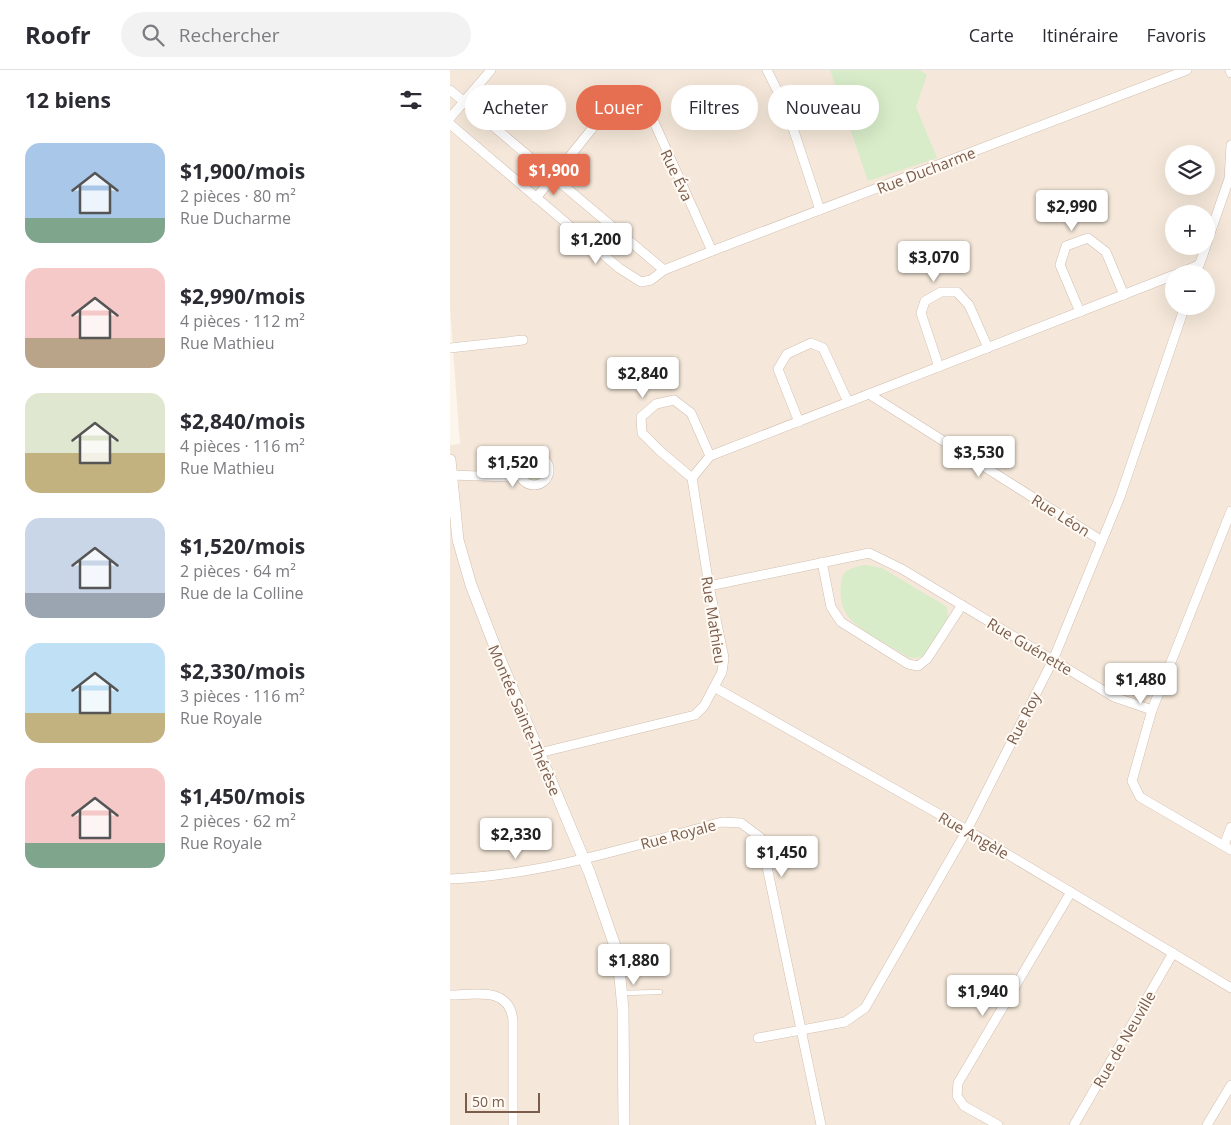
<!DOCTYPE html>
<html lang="fr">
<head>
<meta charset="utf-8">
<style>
	body { margin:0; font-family:"Open Sans",sans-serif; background:#f2f2f3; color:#2b2b33; height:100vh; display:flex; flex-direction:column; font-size:19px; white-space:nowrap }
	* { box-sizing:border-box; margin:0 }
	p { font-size:16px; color:#7c7c81 }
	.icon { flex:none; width:28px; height:28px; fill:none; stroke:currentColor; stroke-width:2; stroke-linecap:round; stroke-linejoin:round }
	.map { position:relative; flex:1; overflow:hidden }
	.side { display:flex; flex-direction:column; background:#fff; width:450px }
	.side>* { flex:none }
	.hud { position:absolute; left:15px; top:15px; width:475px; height:45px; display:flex; gap:10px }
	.fabs { position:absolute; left:715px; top:75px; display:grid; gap:10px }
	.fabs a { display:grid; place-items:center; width:50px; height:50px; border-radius:50%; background:#fff; box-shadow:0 5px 20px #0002; font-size:25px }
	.scale { position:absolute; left:15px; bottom:12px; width:75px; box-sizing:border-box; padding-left:5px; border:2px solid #7a5c4d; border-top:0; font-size:14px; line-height:18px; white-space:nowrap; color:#7a5c4d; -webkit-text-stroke:4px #fffaf3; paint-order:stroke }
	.price { position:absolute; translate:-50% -42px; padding:0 11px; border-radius:5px; background:#fff; color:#222; font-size:16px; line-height:32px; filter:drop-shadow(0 1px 2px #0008) }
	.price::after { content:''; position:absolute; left:50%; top:30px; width:15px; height:11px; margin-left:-8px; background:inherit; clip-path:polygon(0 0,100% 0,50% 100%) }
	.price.selected { background:#e76f51; color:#fff }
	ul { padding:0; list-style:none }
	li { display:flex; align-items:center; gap:15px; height:125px; padding:0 25px }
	li span { display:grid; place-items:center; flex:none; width:140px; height:100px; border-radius:15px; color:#555 }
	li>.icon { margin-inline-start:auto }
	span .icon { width:60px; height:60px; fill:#fffc; stroke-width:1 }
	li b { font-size:21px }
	h2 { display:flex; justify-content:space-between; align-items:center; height:60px; padding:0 25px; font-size:21px }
	.pill { padding:0 18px; border-radius:22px; background:#fff; box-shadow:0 5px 20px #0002; font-size:18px; line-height:45px }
	.pill.selected { background:#e76f51; color:#fff }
	header { display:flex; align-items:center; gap:30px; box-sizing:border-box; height:70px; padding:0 25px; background:#fff; border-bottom:1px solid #e1e1e2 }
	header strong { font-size:24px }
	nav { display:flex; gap:28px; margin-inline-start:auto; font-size:18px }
	.search { width:350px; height:45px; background:#f2f2f3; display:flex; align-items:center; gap:12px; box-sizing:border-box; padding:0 18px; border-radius:28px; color:#7c7c81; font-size:19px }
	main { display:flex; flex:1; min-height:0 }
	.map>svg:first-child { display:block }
	.residential { fill:#f5e8da; fill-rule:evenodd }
	.green { fill:#d8ecc9 }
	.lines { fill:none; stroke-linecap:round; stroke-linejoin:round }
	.service-casing { stroke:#d1beb0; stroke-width:5.5 }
	.minor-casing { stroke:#d1beb0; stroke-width:10 }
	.tertiary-casing { stroke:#d1beb0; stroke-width:12 }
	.service { stroke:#fff; stroke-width:4.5 }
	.minor { stroke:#fff; stroke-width:9 }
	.tertiary { stroke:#fff; stroke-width:11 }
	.labels { text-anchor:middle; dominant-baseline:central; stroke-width:4; stroke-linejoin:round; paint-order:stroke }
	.street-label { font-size:15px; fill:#7a5c4d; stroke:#fffaf3 }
</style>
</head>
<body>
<header>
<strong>Roofr</strong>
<div class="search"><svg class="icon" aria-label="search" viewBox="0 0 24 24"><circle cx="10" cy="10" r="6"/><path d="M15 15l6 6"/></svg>Rechercher</div>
<nav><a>Carte</a><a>Itinéraire</a><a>Favoris</a></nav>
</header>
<main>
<section class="side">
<h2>12 biens<svg class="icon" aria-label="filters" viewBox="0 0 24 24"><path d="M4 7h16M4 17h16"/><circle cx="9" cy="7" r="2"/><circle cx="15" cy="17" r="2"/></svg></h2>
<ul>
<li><span style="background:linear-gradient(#a9c7e8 75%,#7fa58c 0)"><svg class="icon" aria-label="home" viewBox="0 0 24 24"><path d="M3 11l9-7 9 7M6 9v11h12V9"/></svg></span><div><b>$1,900/mois</b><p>2 pièces · 80 m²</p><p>Rue Ducharme</p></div></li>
<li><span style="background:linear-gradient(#f6c9c9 70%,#b9a48a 0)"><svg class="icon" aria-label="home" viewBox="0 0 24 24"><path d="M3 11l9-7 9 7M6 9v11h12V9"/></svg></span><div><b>$2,990/mois</b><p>4 pièces · 112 m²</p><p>Rue Mathieu</p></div></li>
<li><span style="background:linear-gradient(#dfe7d0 60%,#c2b280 0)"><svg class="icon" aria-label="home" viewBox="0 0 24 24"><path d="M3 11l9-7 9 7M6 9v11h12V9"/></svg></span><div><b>$2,840/mois</b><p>4 pièces · 116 m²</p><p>Rue Mathieu</p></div></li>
<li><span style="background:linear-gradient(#c9d6e8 75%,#9aa5b1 0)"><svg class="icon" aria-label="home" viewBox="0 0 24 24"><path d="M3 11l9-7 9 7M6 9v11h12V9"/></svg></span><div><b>$1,520/mois</b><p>2 pièces · 64 m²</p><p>Rue de la Colline</p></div></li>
<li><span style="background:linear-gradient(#bfe0f5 70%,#c2b280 0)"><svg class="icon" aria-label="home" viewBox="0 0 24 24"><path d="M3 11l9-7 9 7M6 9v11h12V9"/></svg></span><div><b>$2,330/mois</b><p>3 pièces · 116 m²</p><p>Rue Royale</p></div></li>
<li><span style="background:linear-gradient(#f6c9c9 75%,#7fa58c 0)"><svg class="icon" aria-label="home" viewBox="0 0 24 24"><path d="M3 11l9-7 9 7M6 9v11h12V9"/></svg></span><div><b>$1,450/mois</b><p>2 pièces · 62 m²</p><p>Rue Royale</p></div></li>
</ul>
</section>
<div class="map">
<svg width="781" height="1055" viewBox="0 0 781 1055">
	<rect width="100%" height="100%" fill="#fdf6ec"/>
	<path class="residential" d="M 0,0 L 781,0 L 781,1055 L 0,1055 L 0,375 L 10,374 L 0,239 ZM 724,84 L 756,84 L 756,116 L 724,116 ZM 724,144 L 756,144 L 756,176 L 724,176 ZM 724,204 L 756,204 L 756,236 L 724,236 Z"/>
	<g class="green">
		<path d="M 380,0 L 470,0 L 477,5 L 466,37 L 487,88 L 418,111 Z"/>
		<circle cx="84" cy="400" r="10"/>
		<path d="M 415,495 L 432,498 L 497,537 L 498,548 L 476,583 C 470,588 466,589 458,587 C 444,578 412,561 402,551 C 392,541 389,527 391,514 C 392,499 401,498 415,495 Z"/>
	</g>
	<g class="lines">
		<g class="service-casing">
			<path id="service" d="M 172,923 L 210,922"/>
		</g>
		<g class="minor-casing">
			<g id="minor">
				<path d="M 317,0 L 337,40 L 370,140"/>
				<path d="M 780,0 L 781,3"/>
				<path d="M 0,20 L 214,200"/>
				<path d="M 0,48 L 41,0"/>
				<path d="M 0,54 L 169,198 L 191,212 L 201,210 L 214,200 L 262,181 L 737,0"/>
				<path d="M 86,128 L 154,44 L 170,32 L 190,34 L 200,43 L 262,181"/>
				<path d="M 756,175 L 779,109 L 781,75"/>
				<path d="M 727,204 L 749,195"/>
				<path d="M 746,204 L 756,176"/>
				<path d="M 630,242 L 610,195 L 616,176 L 638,168 L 656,182 L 674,225"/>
				<path d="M 0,278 L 73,270"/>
				<path d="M 489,297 L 471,243 L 475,231 L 491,222 L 507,222 L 519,235 L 538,278"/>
				<path d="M 419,324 L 652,471"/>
				<path d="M 349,352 L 328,299 L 337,284 L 361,273 L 373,278 L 398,332"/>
				<circle cx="84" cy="400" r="15"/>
				<path d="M 1,405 L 57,407 L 70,405"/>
				<path d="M 242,408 L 210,381 L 192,363 L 191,347 L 206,334 L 224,330 L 241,343 L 260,386"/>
				<path d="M 781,441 L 702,640 L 682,711 L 690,727 L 781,780"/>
				<path d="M 372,492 L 381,537 L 391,552 L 458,594 L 468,596 L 477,589 L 512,535"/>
				<path d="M 259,516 L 419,483 L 452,499 L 664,627 L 702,640"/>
				<path d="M 264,617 L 517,760 L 781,918"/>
				<path d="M 89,683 L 245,645 L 254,636 L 272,602 L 274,588 L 259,516 L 242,408 L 260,386 L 724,205"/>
				<path d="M 774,775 L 781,757"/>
				<path d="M 0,809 C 93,805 183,776 272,752 L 291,753 L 311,768 L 371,1055"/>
				<path d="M 0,925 C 26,925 59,916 63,950 L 63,1055"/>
				<path d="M 308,968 L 395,952 L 415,938 L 517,760 L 603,590 L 670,427 L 735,236"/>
				<path d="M 548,1055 L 514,1036 L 507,1026 L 508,1013 L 621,822"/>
				<path d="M 624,1055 L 723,883"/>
				<path d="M 757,1055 L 781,1015"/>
			</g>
		</g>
		<g class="tertiary-casing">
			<path id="tertiary" d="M 0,390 L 8,470 L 21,515 L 47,582 L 140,804 L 165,876 L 170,908 L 173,939 L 174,1055"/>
		</g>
		<use href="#service" class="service"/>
		<use href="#minor" class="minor"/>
		<use href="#tertiary" class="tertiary"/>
	</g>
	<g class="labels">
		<g class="street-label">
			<text transform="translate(476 100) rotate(-21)">Rue Ducharme</text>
			<text transform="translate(227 105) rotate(65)">Rue Éva</text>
			<text transform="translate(611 445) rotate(32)">Rue Léon</text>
			<text transform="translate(264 550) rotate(81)">Rue Mathieu</text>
			<text transform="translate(580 576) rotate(31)">Rue Guénette</text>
			<text transform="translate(573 648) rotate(-63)">Rue Roy</text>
			<text transform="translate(75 650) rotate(67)">Montée Sainte-Thérèse</text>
			<text transform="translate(228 764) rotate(-15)">Rue Royale</text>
			<text transform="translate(524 765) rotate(30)">Rue Angèle</text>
			<text transform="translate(674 969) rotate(-60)">Rue de Neuville</text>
		</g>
	</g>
</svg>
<div class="fabs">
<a><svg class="icon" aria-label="layers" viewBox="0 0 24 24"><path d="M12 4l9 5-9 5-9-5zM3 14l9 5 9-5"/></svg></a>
<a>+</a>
<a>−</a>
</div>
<div class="scale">50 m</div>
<b class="price selected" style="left:104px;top:126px">$1,900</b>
<b class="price" style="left:622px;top:162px">$2,990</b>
<b class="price" style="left:146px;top:195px">$1,200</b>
<b class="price" style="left:484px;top:213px">$3,070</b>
<b class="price" style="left:193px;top:329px">$2,840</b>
<b class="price" style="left:529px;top:408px">$3,530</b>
<b class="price" style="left:63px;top:418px">$1,520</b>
<b class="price" style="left:691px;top:635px">$1,480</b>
<b class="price" style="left:66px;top:790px">$2,330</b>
<b class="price" style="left:332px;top:808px">$1,450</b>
<b class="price" style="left:184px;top:916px">$1,880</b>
<b class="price" style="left:533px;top:947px">$1,940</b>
<div class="hud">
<a class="pill">Acheter</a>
<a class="pill selected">Louer</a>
<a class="pill">Filtres</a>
<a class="pill">Nouveau</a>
</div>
</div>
</main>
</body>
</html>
